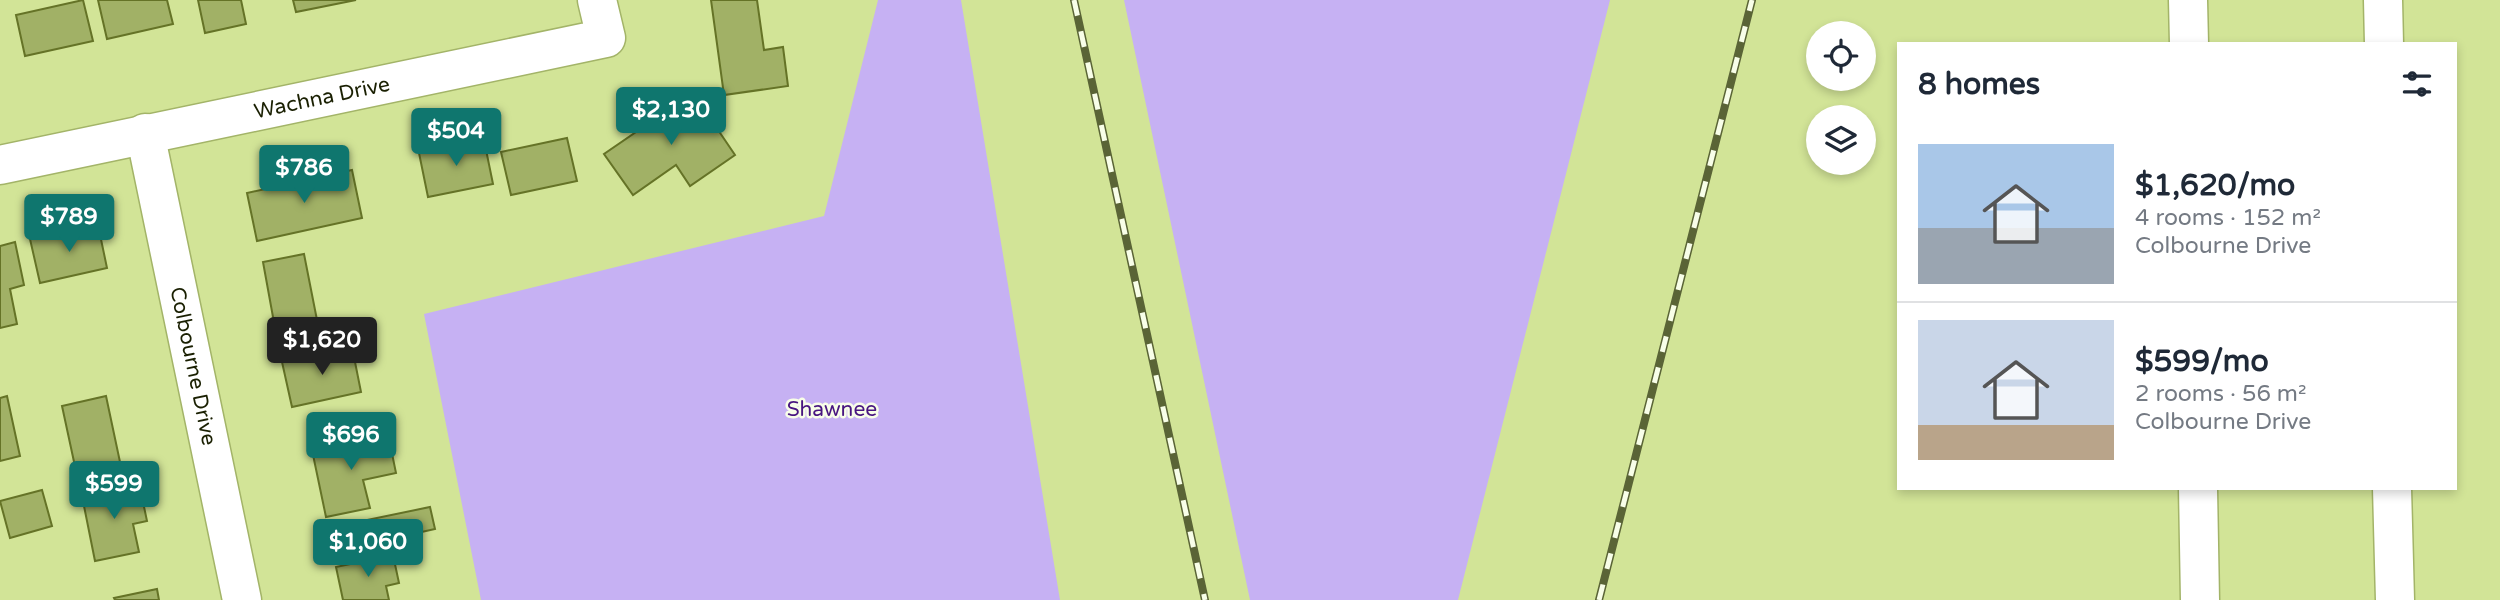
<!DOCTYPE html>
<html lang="en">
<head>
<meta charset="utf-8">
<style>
	body { margin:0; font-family:"Varela Round",sans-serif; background:#f6f6f7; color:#1f2937; height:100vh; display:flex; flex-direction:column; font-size:26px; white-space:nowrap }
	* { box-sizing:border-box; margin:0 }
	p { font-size:23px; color:#747a83 }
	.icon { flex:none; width:38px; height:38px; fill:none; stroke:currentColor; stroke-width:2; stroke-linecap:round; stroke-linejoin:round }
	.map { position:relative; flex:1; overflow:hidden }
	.details { position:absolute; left:1897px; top:42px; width:560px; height:448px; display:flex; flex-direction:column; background:#fff; border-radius:0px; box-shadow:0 4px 10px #0003 }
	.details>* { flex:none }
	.tools { position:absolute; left:1806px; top:21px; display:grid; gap:14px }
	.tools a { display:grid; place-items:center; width:70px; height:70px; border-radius:50%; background:#fff; box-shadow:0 4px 10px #0003; font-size:35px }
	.price { position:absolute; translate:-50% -60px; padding:0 16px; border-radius:7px; background:#0f766e; color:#fff; font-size:23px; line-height:46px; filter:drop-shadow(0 2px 4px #0008) }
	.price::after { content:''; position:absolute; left:50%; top:42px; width:21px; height:16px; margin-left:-10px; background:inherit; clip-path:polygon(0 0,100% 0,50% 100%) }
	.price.on { background:#222; color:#fff }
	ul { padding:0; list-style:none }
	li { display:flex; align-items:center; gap:21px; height:175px; padding:0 21px }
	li+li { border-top:2px solid #e0e1e3 }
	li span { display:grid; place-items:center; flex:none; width:196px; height:140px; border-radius:0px; color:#555 }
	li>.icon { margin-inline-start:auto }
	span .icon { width:84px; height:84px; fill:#fffc; stroke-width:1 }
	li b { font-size:30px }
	h2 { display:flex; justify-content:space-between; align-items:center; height:84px; padding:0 21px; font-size:30px }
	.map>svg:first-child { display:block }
	.green { fill:#c6b1f3 }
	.building { fill:#a1b166; stroke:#657327; stroke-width:2 }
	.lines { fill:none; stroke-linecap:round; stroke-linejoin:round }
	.minor-casing { stroke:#a3b468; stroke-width:41 }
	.highway-casing { stroke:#a3b468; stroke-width:41 }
	.minor { stroke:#fff; stroke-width:38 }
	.highway { stroke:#fff; stroke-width:38 }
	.rail-casing { stroke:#5a6436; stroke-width:8 }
	.rail { stroke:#f8fee8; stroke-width:5; stroke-dasharray:16; stroke-linecap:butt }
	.labels { text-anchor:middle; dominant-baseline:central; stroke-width:5; stroke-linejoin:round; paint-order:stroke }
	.street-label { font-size:21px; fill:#1a2002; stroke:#f8fee8 }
	.park-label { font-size:21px; fill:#481580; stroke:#f8fee8 }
</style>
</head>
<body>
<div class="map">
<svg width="2500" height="600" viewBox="0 0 2500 600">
	<rect width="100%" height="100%" fill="#d2e497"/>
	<g class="green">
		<path d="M 878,0 L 961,0 L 1060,600 L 481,600 L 424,314 L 824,216 Z"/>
		<path d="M 1124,0 L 1610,0 L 1458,600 L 1250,600 Z"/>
	</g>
	<g class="building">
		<path d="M 83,0 L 93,41 L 25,56 L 16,15 Z"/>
		<path d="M 98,0 L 167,0 L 173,24 L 107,39 Z"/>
		<path d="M 198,0 L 241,0 L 246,24 L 205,33 Z"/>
		<path d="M 293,0 L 356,0 L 296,12 Z"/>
		<path d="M 711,0 L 757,0 L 764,50 L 783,47 L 788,86 L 724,95 Z"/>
		<path d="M 693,93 L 735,155 L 690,186 L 676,165 L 633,195 L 604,154 Z"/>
		<path d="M 567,138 L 577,181 L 511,195 L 501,152 Z"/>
		<path d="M 484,140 L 493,184 L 428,197 L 419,153 Z"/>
		<path d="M 352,170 L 362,218 L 257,241 L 247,193 Z"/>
		<path d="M 98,225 L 107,268 L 40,283 L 30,239 Z"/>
		<path d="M 15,242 L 24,285 L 10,289 L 17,324 L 0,328 L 0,246 Z"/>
		<path d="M 304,254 L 317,320 L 275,328 L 263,262 Z"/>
		<path d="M 352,347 L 361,392 L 292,407 L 282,362 Z"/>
		<path d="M 7,396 L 20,456 L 0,461 L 0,398 Z"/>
		<path d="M 106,396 L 120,462 L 76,471 L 62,406 Z"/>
		<path d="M 388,434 L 396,473 L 363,480 L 370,508 L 326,517 L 312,450 Z"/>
		<path d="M 139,483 L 147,521 L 133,524 L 139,552 L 95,561 L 82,496 Z"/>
		<path d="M 42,490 L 52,526 L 10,538 L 0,501 Z"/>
		<path d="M 430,507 L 435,529 L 372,543 L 367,520 Z"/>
		<path d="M 393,555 L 399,583 L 386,586 L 389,600 L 343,600 L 336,567 Z"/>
		<path d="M 157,589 L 159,600 L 115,600 L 114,598 Z"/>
	</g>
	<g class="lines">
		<g class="minor-casing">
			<g id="minor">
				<path d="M 2188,0 L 2189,44"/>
				<path id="s1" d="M 145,133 L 242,600"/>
				<path id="s2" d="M 0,165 L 606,38 L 597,0"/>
				<path d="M 2198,488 L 2200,600"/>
			</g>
		</g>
		<g class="highway-casing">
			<g id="highway">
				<path d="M 2383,0 L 2384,44"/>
				<path d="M 2392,488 L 2395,600"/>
			</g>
		</g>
		<use href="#minor" class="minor"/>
		<use href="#highway" class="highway"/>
		<g class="rail-casing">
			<g id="rail">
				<path d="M 1074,0 L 1205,600"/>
				<path d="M 1599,600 L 1752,0"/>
			</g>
		</g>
		<use href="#rail" class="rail"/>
	</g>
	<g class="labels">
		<g class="street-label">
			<text stroke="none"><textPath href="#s2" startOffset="329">Wachna Drive</textPath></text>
			<text stroke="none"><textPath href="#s1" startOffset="238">Colbourne Drive</textPath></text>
		</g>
		<g class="park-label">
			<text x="832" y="409">Shawnee</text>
		</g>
	</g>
</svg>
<div class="tools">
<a><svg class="icon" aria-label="locate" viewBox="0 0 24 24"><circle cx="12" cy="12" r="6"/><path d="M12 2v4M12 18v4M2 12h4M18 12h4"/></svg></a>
<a><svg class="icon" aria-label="layers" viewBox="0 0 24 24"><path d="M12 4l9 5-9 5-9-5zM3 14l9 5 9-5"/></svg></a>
</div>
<b class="price" style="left:671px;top:147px">$2,130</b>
<b class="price" style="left:456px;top:168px">$504</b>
<b class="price" style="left:304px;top:205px">$786</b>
<b class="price" style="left:69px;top:254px">$789</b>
<b class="price on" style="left:322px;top:377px">$1,620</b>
<b class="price" style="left:351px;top:472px">$696</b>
<b class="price" style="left:114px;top:521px">$599</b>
<b class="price" style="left:368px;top:579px">$1,060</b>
<section class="details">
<h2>8 homes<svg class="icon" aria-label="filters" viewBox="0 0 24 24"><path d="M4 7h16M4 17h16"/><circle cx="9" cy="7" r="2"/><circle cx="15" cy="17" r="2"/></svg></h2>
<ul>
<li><span style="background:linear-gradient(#a9c7e8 60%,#9aa5b1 0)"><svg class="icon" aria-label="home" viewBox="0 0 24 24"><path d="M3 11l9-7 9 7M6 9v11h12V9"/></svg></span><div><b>$1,620/mo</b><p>4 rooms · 152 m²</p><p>Colbourne Drive</p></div></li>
<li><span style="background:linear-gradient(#c9d6e8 75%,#b9a48a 0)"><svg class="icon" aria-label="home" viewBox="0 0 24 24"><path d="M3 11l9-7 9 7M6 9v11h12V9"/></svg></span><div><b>$599/mo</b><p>2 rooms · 56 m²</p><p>Colbourne Drive</p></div></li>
</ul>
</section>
</div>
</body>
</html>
